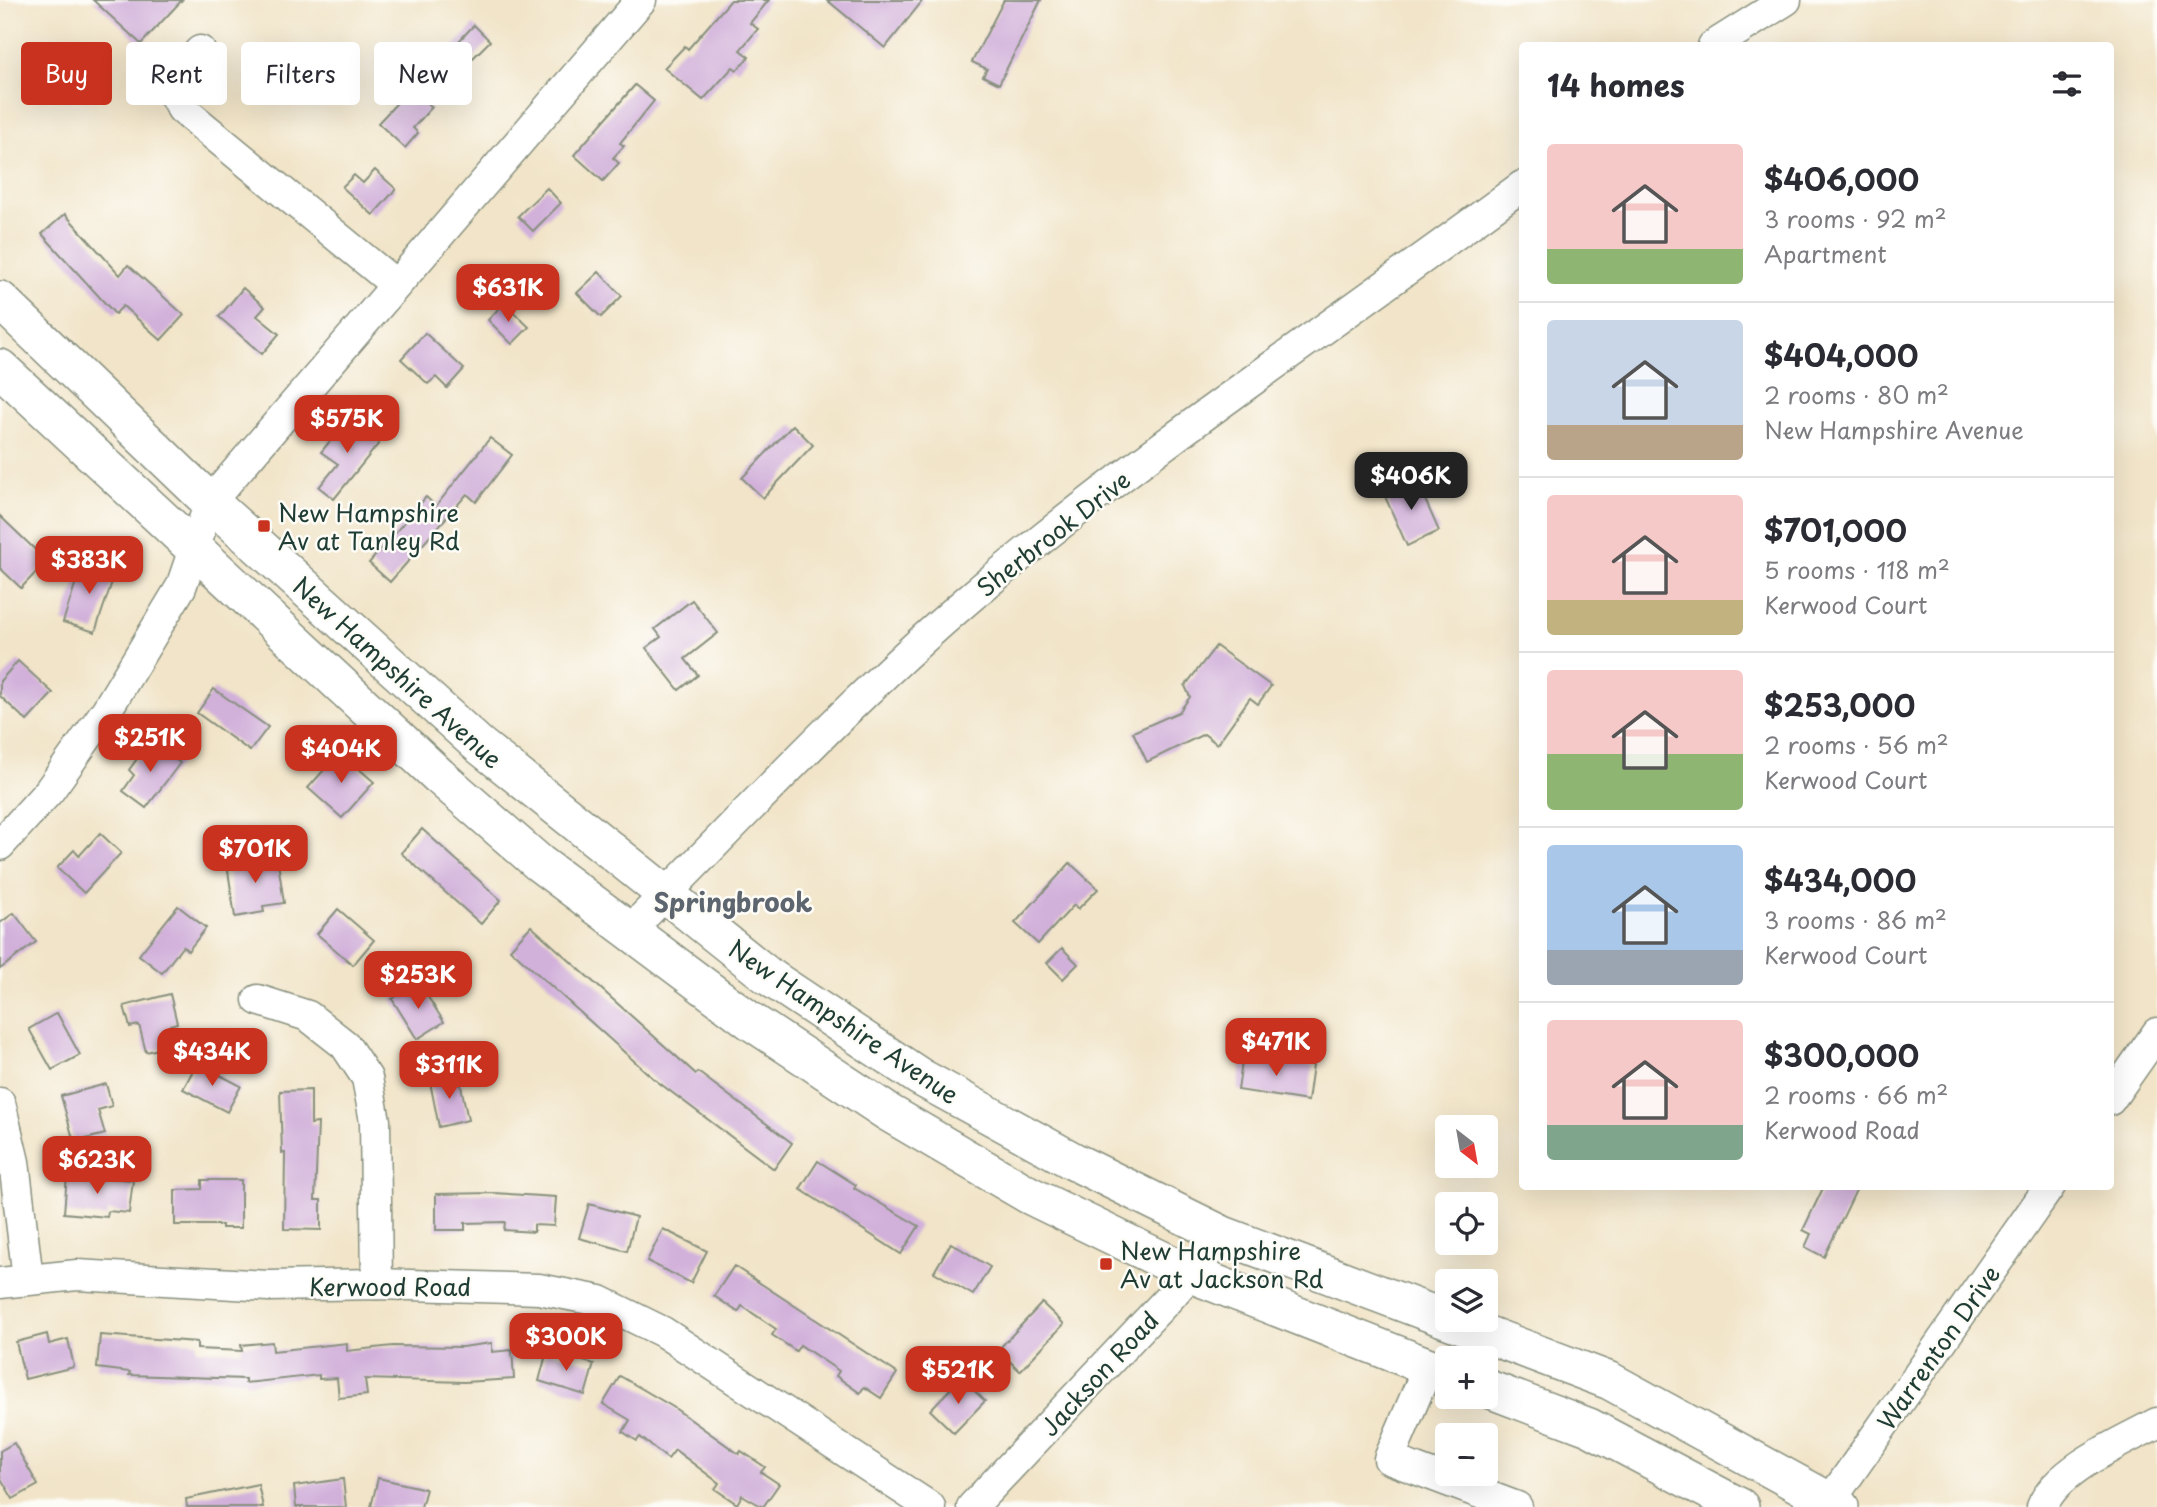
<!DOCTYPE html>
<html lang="en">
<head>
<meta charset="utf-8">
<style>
	body { margin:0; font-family:"Playpen Sans",sans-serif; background:#f2f2f3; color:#2b2b33; height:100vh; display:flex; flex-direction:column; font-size:26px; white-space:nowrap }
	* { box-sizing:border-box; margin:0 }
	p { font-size:23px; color:#7c7c81 }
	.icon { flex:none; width:38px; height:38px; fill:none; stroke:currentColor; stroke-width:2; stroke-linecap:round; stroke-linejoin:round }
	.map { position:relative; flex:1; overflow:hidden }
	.side { position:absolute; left:1519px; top:42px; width:595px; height:1148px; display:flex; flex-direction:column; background:#fff; border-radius:7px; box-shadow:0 7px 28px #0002 }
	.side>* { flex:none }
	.hud { position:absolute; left:21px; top:42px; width:665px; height:63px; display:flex; gap:14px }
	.needle { width:46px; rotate:149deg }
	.controls { position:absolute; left:1435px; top:1115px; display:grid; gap:14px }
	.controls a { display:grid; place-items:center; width:63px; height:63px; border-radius:7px; background:#fff; box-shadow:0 7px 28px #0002; font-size:35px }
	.price { position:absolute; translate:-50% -60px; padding:0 16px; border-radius:14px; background:#c8321e; color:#fff; font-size:23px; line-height:46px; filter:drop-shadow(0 2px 4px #0008) }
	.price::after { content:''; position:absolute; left:50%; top:42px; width:21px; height:16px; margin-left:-10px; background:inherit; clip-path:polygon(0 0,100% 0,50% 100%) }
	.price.active { background:#222; color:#fff }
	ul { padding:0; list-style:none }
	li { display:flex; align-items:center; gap:21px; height:175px; padding:0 28px }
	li+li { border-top:2px solid #e1e1e2 }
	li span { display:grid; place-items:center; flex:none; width:196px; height:140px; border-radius:7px; color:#555 }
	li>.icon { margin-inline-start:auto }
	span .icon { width:84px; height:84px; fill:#fffc; stroke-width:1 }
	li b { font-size:30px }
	h2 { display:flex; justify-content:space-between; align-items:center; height:84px; padding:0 28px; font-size:30px }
	.chip { padding:0 24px; border-radius:7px; background:#fff; box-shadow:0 7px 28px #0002; font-size:24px; line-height:63px }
	.chip.active { background:#c8321e; color:#fff }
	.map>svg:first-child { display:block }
	.building { fill:#d1b0da }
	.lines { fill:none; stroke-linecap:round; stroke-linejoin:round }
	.minor-casing { stroke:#88907e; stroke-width:33 }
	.major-casing { stroke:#88907e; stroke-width:40 }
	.minor { stroke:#fff; stroke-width:30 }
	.major { stroke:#fff; stroke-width:37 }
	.poi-dot { fill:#c8321e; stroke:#fdfcf7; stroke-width:2.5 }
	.labels { text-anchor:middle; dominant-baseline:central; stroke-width:5; stroke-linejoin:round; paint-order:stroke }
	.poi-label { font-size:24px; fill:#1f3d34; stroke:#fdfcf7; text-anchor:start }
	.street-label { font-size:24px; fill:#1f3d34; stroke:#fdfcf7 }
	.neighbourhood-label { font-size:26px; font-weight:bold; fill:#5d656e; stroke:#fdfcf7 }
</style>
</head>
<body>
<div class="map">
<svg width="2157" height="1507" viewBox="0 0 2157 1507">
	<rect width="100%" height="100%" fill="#fdfcf7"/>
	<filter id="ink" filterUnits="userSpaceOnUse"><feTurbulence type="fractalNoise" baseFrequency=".0143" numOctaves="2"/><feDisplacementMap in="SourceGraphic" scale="14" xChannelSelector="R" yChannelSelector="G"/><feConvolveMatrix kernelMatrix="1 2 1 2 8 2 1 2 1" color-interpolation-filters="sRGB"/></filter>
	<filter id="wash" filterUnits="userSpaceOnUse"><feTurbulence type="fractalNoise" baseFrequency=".00686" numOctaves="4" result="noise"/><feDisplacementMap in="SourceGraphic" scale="28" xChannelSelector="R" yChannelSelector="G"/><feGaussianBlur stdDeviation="1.57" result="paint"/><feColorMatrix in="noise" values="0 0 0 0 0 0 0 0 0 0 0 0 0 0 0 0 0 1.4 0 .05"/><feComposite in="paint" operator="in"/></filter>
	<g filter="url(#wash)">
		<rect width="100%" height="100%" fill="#f1e4c8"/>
		<g id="blocks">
			<g class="building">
				<path d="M 93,0 L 182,0 L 141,44 Z"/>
				<path d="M 731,0 L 769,0 L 750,23 L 758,29 L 740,50 L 749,57 L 737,70 L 733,67 L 703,100 L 664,68 L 685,46 L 688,49 Z"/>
				<path d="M 827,0 L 923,0 L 885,48 Z"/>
				<path d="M 1004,0 L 1041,0 L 999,84 L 983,76 L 987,69 L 972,62 Z"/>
				<path d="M 474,25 L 490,41 L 457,74 L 442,59 Z"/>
				<path d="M 635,85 L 654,101 L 620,143 L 624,146 L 613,158 L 619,163 L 603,181 L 574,155 Z"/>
				<path d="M 411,88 L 432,107 L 413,128 L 418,133 L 405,148 L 378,123 Z"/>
				<path d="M 375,170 L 396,189 L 373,215 L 342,187 L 354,175 L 363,183 Z"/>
				<path d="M 547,188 L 561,203 L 533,231 L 518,216 Z"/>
				<path d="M 65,214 L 120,275 L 128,265 L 184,315 L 161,340 L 123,306 L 115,314 L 42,234 Z"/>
				<path d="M 599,272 L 622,296 L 601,317 L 577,293 Z"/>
				<path d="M 243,288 L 265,307 L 257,316 L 279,334 L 262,354 L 219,317 Z"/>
				<path d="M 504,303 L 529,327 L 512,344 L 488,320 Z"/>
				<path d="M 425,333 L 464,369 L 447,388 L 436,377 L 428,384 L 401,359 Z"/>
				<path d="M 349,418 L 380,442 L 334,499 L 319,487 L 338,464 L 321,452 Z"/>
				<path d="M 793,425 L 813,445 L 763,498 L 742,478 Z"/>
				<path d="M 490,438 L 512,455 L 476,502 L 467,494 L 390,582 L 369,563 L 426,497 L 436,506 Z"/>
				<path d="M 1415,477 L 1439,531 L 1407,546 L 1383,492 Z"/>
				<path d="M 0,516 L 47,561 L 21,588 L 0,568 Z"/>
				<path d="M 83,560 L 116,570 L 95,632 L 63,622 Z"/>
				<path d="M 692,600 L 718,633 L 685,659 L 698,675 L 679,690 L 646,648 L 661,637 L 655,629 Z"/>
				<path d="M 1216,646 L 1271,686 L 1258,704 L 1250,698 L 1217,744 L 1204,734 L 1147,762 L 1133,732 L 1179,712 L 1190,697 L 1185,686 Z"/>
				<path d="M 18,661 L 53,693 L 27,721 L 0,696 L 0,681 Z"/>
				<path d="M 214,689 L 268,727 L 250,751 L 197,713 Z"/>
				<path d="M 150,741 L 180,763 L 146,808 L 123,791 L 134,775 L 129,770 Z"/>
				<path d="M 340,752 L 374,782 L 342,818 L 308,788 Z"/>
				<path d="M 422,829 L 501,900 L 481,924 L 401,853 Z"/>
				<path d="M 100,833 L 121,853 L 84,893 L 57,868 L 74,850 L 79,856 Z"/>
				<path d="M 277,856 L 284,903 L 263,906 L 264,912 L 235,917 L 227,864 Z"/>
				<path d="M 1070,863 L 1098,889 L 1078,909 L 1074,905 L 1038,944 L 1015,923 Z"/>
				<path d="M 178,906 L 206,928 L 188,951 L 183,946 L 162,973 L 139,955 Z"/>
				<path d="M 338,909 L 374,940 L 353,965 L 317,934 Z"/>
				<path d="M 14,913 L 36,942 L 0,969 L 0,923 Z"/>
				<path d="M 531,926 L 696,1074 L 698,1072 L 792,1143 L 774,1169 L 654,1079 L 510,949 Z"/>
				<path d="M 1062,948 L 1078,964 L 1063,979 L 1047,963 Z"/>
				<path d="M 419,983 L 444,1022 L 417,1039 L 392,999 Z"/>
				<path d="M 170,994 L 177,1023 L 170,1025 L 175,1045 L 146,1052 L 139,1025 L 130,1027 L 124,1006 Z"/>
				<path d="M 57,1013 L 80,1055 L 52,1070 L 29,1029 Z"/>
				<path d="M 1243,1055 L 1313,1065 L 1308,1101 L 1238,1090 Z"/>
				<path d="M 197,1063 L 241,1086 L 227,1112 L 183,1089 Z"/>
				<path d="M 459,1076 L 468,1120 L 439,1127 L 430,1082 Z"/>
				<path d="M 106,1084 L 112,1106 L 98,1110 L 105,1134 L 74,1142 L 61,1096 Z"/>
				<path d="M 311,1090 L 311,1124 L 318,1123 L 315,1200 L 321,1200 L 321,1230 L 284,1229 L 285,1153 L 282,1153 L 280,1091 Z"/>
				<path d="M 818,1161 L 856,1185 L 854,1188 L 919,1226 L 901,1254 L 800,1189 Z"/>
				<path d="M 67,1175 L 133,1180 L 129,1213 L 108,1211 L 107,1217 L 64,1213 Z"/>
				<path d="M 202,1180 L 241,1180 L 241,1228 L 222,1228 L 222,1225 L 175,1225 L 175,1190 L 202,1189 Z"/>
				<path d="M 1824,1186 L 1858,1186 L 1824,1257 L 1805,1247 L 1811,1234 L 1803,1230 Z"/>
				<path d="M 494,1193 L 556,1197 L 554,1226 L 534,1225 L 534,1232 L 504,1230 L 505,1222 L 465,1223 L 465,1230 L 436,1230 L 436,1194 Z"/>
				<path d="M 589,1204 L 636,1217 L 627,1251 L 579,1238 Z"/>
				<path d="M 663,1229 L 707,1251 L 691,1283 L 647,1261 Z"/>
				<path d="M 951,1243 L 990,1267 L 973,1295 L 934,1272 Z"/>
				<path d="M 734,1266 L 897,1373 L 881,1398 L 864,1387 L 860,1393 L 836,1376 L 839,1371 L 800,1345 L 796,1351 L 772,1335 L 776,1329 L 742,1306 L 738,1312 L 714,1296 Z"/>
				<path d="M 1042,1303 L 1064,1324 L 1020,1371 L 998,1350 Z"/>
				<path d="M 47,1334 L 49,1344 L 68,1339 L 74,1367 L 25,1379 L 16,1342 Z"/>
				<path d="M 100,1335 L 197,1342 L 197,1349 L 242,1351 L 241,1345 L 272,1342 L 273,1351 L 347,1343 L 347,1351 L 393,1346 L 462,1347 L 492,1343 L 492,1352 L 512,1350 L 514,1379 L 464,1382 L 365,1379 L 367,1395 L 339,1398 L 337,1378 L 319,1379 L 319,1375 L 245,1383 L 245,1379 L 129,1375 L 130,1372 L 97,1368 Z"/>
				<path d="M 547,1351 L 594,1364 L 585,1395 L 539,1381 Z"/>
				<path d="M 620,1376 L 673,1407 L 739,1454 L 741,1451 L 765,1467 L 761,1472 L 779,1484 L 763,1507 L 742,1495 L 737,1504 L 715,1489 L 719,1483 L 675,1450 L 668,1459 L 640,1437 L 637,1441 L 623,1432 L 630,1420 L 603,1404 Z"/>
				<path d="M 961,1378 L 985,1401 L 954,1433 L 930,1410 Z"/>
				<path d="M 14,1443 L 38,1485 L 13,1499 L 0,1477 L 0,1451 Z"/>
				<path d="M 378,1478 L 426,1489 L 421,1507 L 371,1507 Z"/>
				<path d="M 343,1479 L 346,1507 L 296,1507 L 294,1486 Z"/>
				<path d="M 258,1484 L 263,1507 L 187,1507 L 186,1499 Z"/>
			</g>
		</g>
	</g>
	<g filter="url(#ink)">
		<use href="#blocks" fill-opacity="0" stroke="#88907e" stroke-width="2"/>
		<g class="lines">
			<g class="minor-casing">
				<g id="minor">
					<path d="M 1713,46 L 1786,0"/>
					<path d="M 200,51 L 175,79 L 172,92 L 182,109 L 396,285"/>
					<path d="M 0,845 L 49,791 L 106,711 L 181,587 L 210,502 L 641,0"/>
					<path d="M 628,932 C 746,814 861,688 990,581 C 1160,440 1345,317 1522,186"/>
					<path d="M 258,1000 L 308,1016 L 345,1045 L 367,1078 L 375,1121 L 377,1284"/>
					<path d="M 2110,1100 L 2157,1033"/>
					<path d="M 0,1103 L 14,1162 L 28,1279"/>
					<path d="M 0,1283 L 77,1275 L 269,1286 L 377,1284 L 539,1289 L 600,1301 L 663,1332 L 930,1507"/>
					<path d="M 1428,1367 L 1389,1459 L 1517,1507"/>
					<path d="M 972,1507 L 1171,1296 L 1223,1235"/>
					<path d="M 1826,1507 L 2050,1186"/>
					<path d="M 2042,1507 C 2057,1469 2122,1442 2157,1423"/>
				</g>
			</g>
			<g class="major-casing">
				<g id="major">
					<path d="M 0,300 L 210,502 L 479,745 L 768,976 L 920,1077 L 1073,1161 L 1223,1235 L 1610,1381 L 1840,1507"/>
					<path d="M 0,368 L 439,776 L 539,863 L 749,1020 L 889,1113 L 1029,1195 L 1191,1274 L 1447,1374"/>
					<path d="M 1486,1388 L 1589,1427 L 1740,1507"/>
				</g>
			</g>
			<use href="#minor" class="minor"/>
			<use href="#major" class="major"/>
		</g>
	</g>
	<g class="poi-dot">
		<rect x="257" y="519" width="14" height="14" rx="3.5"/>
		<rect x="1099" y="1257" width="14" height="14" rx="3.5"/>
	</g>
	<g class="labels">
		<g class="poi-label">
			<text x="278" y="512">New Hampshire<tspan x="278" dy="28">Av at Tanley Rd</tspan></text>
			<text x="1120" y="1250">New Hampshire<tspan x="1120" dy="28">Av at Jackson Rd</tspan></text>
		</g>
		<g class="street-label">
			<text transform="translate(1053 533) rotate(-38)">Sherbrook Drive</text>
			<text transform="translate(398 672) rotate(42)">New Hampshire Avenue</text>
			<text transform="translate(844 1021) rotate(34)">New Hampshire Avenue</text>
			<text x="390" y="1286">Kerwood Road</text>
			<text transform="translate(1938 1347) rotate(-55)">Warrenton Drive</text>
			<text transform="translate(1099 1373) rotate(-47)">Jackson Road</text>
		</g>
		<g class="neighbourhood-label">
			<text x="733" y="901">Springbrook</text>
		</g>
	</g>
</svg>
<div class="controls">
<a><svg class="needle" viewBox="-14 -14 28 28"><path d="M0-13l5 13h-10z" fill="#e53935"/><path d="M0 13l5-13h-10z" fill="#7c7c81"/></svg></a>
<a><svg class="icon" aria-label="locate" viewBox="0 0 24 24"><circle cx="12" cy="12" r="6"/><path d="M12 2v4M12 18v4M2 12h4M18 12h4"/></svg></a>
<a><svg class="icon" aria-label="layers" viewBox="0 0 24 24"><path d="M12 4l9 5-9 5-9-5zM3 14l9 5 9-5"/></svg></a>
<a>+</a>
<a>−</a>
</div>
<b class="price" style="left:508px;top:324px">$631K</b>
<b class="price" style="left:347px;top:455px">$575K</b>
<b class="price active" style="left:1411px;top:512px">$406K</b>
<b class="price" style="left:89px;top:596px">$383K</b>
<b class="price" style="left:150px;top:774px">$251K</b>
<b class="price" style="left:341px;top:785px">$404K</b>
<b class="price" style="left:255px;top:885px">$701K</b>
<b class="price" style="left:418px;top:1011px">$253K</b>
<b class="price" style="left:1276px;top:1078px">$471K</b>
<b class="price" style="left:212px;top:1088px">$434K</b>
<b class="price" style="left:449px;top:1101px">$311K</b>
<b class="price" style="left:97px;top:1196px">$623K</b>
<b class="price" style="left:566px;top:1373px">$300K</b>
<b class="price" style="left:958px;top:1406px">$521K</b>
<div class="hud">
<a class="chip active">Buy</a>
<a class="chip">Rent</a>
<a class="chip">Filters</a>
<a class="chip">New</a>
</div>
<section class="side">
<h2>14 homes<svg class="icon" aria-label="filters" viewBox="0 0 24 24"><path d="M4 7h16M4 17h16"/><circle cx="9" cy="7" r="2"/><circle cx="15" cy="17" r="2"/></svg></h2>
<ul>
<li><span style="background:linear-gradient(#f6c9c9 75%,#8fb573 0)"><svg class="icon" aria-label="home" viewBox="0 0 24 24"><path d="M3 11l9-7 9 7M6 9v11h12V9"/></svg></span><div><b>$406,000</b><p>3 rooms · 92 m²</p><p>Apartment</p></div></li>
<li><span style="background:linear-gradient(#c9d6e8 75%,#b9a48a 0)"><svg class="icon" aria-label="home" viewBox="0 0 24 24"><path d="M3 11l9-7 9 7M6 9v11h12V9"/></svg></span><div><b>$404,000</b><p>2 rooms · 80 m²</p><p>New Hampshire Avenue</p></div></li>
<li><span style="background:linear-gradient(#f6c9c9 75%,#c2b280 0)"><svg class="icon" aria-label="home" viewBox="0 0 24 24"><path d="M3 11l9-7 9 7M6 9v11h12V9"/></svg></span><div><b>$701,000</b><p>5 rooms · 118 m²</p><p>Kerwood Court</p></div></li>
<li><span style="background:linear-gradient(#f6c9c9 60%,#8fb573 0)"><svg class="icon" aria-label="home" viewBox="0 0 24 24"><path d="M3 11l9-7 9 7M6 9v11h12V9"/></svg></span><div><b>$253,000</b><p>2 rooms · 56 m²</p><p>Kerwood Court</p></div></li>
<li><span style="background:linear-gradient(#a9c7e8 75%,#9aa5b1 0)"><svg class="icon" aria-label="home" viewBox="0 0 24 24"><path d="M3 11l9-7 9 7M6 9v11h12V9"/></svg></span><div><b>$434,000</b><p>3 rooms · 86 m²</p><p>Kerwood Court</p></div></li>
<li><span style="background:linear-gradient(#f6c9c9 75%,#7fa58c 0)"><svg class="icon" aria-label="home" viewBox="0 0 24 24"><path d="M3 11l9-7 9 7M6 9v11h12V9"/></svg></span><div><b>$300,000</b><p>2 rooms · 66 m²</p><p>Kerwood Road</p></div></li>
</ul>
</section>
</div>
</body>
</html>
